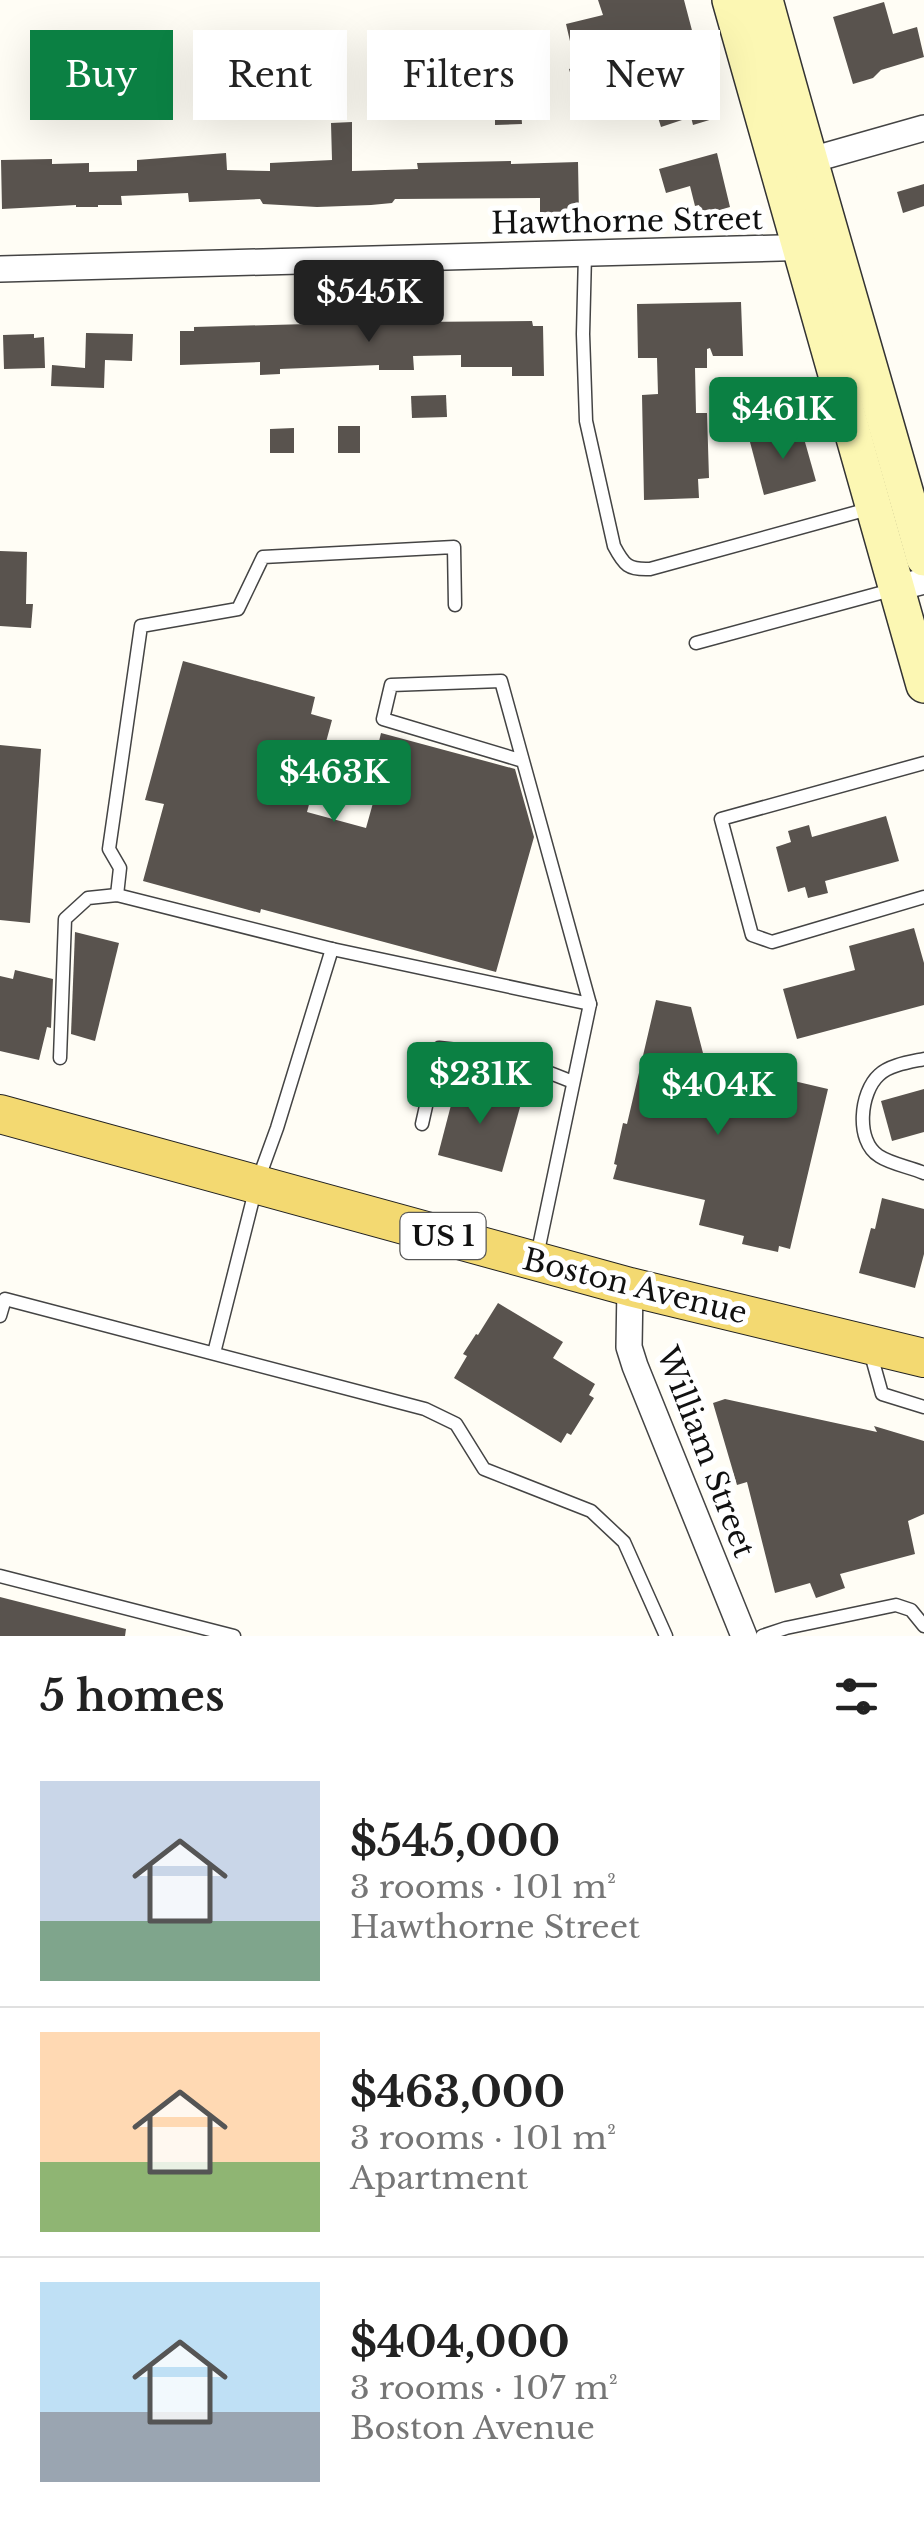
<!DOCTYPE html>
<html lang="en">
<head>
<meta charset="utf-8">
<style>
	body { margin:0; font-family:"Libre Baskerville",serif; background:#f2f2f2; color:#222; height:100vh; display:flex; flex-direction:column; font-size:38px; white-space:nowrap }
	* { box-sizing:border-box; margin:0 }
	p { font-size:32px; color:#767676 }
	.icon { flex:none; width:55px; height:55px; fill:none; stroke:currentColor; stroke-width:2; stroke-linecap:round; stroke-linejoin:round }
	.map { position:relative; height:1636px; overflow:hidden }
	.details { display:flex; flex-direction:column; background:#fff; flex:1 }
	.details>* { flex:none }
	.guide { position:absolute; left:30px; top:30px; width:865px; height:90px; display:flex; gap:20px }
	.price { position:absolute; translate:-50% -85px; padding:0 22px; border-radius:10px; background:#0b8043; color:#fff; font-size:32px; line-height:65px; filter:drop-shadow(0 2px 5px #0008) }
	.price::after { content:''; position:absolute; left:50%; top:60px; width:30px; height:22px; margin-left:-15px; background:inherit; clip-path:polygon(0 0,100% 0,50% 100%) }
	.price.active { background:#222; color:#fff }
	ul { padding:0; list-style:none }
	li { display:flex; align-items:center; gap:30px; height:250px; padding:0 40px }
	li+li { border-top:2px solid #e0e0e0 }
	li span { display:grid; place-items:center; flex:none; width:280px; height:200px; border-radius:0px; color:#555 }
	li>.icon { margin-inline-start:auto }
	span .icon { width:120px; height:120px; fill:#fffc; stroke-width:1 }
	li b { font-size:42px }
	h2 { display:flex; justify-content:space-between; align-items:center; height:120px; padding:0 40px; font-size:42px }
	.pill { padding:0 35px; border-radius:0px; background:#fff; box-shadow:0 10px 40px #0002; font-size:35px; line-height:90px }
	.pill.active { background:#0b8043; color:#fff }
	.map>svg:first-child { display:block }
	.building { fill:#59534e }
	.lines { fill:none; stroke-linecap:round; stroke-linejoin:round }
	.service-casing { stroke:#444; stroke-width:15 }
	.minor-casing { stroke:#444; stroke-width:28 }
	.secondary-casing { stroke:#333; stroke-width:38 }
	.primary-casing { stroke:#222; stroke-width:40 }
	.service { stroke:#fff; stroke-width:12 }
	.minor { stroke:#fff; stroke-width:25 }
	.secondary { stroke:#fcf7b3; stroke-width:35 }
	.primary { stroke:#f3d971; stroke-width:38 }
	.labels { text-anchor:middle; dominant-baseline:central; stroke-width:10; stroke-linejoin:round; paint-order:stroke }
	.shield { fill:#fff; stroke:#585858; stroke-width:2.5 }
	.shield-label { font-size:28px; font-weight:bold; fill:#111 }
	.street-label { font-size:30px; fill:#111; stroke:#fff }
</style>
</head>
<body>
<div class="map">
<svg width="924" height="1636" viewBox="0 0 924 1636">
	<rect width="100%" height="100%" fill="#fffdf5"/>
	<g class="building">
		<path d="M 598,0 L 684,0 L 699,57 L 697,58 L 716,118 L 693,125 L 691,117 L 661,127 L 644,73 L 599,85 L 604,102 L 581,109 L 569,69 L 576,67 L 566,24 L 603,15 Z"/>
		<path d="M 884,2 L 893,34 L 917,27 L 924,57 L 881,70 L 873,78 L 853,84 L 833,17 Z"/>
		<path d="M 466,31 L 466,59 L 369,61 L 369,34 Z"/>
		<path d="M 297,35 L 298,62 L 242,64 L 240,38 Z"/>
		<path d="M 138,42 L 160,42 L 161,66 L 138,66 Z"/>
		<path d="M 520,91 L 522,124 L 495,125 L 495,93 Z"/>
		<path d="M 352,122 L 352,171 L 418,169 L 417,163 L 511,161 L 511,164 L 578,162 L 579,214 L 540,215 L 540,198 L 395,199 L 392,203 L 371,205 L 317,207 L 263,204 L 260,199 L 189,202 L 188,193 L 121,196 L 122,205 L 98,205 L 98,207 L 76,207 L 76,205 L 2,209 L 1,160 L 52,159 L 52,164 L 89,163 L 89,172 L 137,171 L 137,160 L 226,153 L 227,170 L 270,171 L 270,163 L 332,160 L 331,123 Z"/>
		<path d="M 717,153 L 730,207 L 702,215 L 699,205 L 695,206 L 690,186 L 666,193 L 659,169 Z"/>
		<path d="M 924,184 L 924,206 L 903,213 L 897,192 Z"/>
		<path d="M 741,302 L 743,356 L 713,356 L 710,348 L 707,349 L 707,368 L 695,368 L 696,413 L 707,413 L 709,478 L 698,479 L 699,498 L 644,500 L 642,395 L 658,394 L 657,358 L 638,358 L 637,304 Z"/>
		<path d="M 412,312 L 412,322 L 532,321 L 533,326 L 543,326 L 544,376 L 512,376 L 512,367 L 461,367 L 461,355 L 413,356 L 414,370 L 379,370 L 379,365 L 280,369 L 280,374 L 260,375 L 260,362 L 180,365 L 180,331 L 194,331 L 194,327 L 379,322 L 378,313 Z"/>
		<path d="M 86,333 L 133,334 L 132,361 L 105,360 L 104,388 L 51,386 L 52,365 L 85,368 Z"/>
		<path d="M 34,334 L 34,338 L 44,337 L 45,368 L 4,369 L 3,335 Z"/>
		<path d="M 446,395 L 447,417 L 412,418 L 411,396 Z"/>
		<rect x="338" y="426" width="22" height="27"/>
		<path d="M 294,428 L 294,453 L 270,453 L 270,429 Z"/>
		<path d="M 801,428 L 816,481 L 764,495 L 750,442 Z"/>
		<path d="M 0,551 L 27,552 L 26,604 L 33,604 L 31,628 L 0,626 Z"/>
		<path d="M 183,661 L 315,697 L 311,714 L 332,720 L 307,812 L 366,828 L 385,760 L 375,758 L 381,733 L 515,769 L 534,837 L 496,972 L 261,909 L 260,913 L 143,881 L 164,804 L 145,800 Z"/>
		<path d="M 0,745 L 41,749 L 30,923 L 0,920 Z"/>
		<path d="M 886,816 L 899,861 L 825,881 L 828,893 L 808,898 L 805,887 L 788,892 L 776,847 L 791,842 L 788,831 L 809,825 L 812,837 Z"/>
		<path d="M 914,928 L 924,963 L 924,1005 L 797,1039 L 783,989 L 855,970 L 849,946 Z"/>
		<path d="M 75,932 L 119,943 L 95,1041 L 71,1034 Z"/>
		<path d="M 15,970 L 53,979 L 51,1028 L 47,1027 L 39,1060 L 0,1051 L 0,976 L 13,979 Z"/>
		<path d="M 656,1000 L 691,1007 L 715,1099 L 740,1103 L 777,1102 L 781,1078 L 828,1089 L 790,1249 L 779,1246 L 778,1252 L 742,1244 L 744,1236 L 699,1225 L 705,1200 L 613,1179 L 617,1165 L 614,1164 L 623,1123 L 627,1124 Z"/>
		<path d="M 457,1082 L 522,1100 L 502,1172 L 438,1155 Z"/>
		<path d="M 924,1089 L 924,1132 L 892,1141 L 881,1101 Z"/>
		<path d="M 882,1198 L 924,1209 L 924,1254 L 915,1288 L 859,1273 L 871,1228 L 875,1229 Z"/>
		<path d="M 498,1303 L 563,1342 L 553,1358 L 595,1384 L 589,1395 L 594,1398 L 571,1435 L 567,1433 L 561,1443 L 454,1378 L 467,1356 L 463,1354 L 476,1334 L 478,1335 Z"/>
		<path d="M 725,1399 L 877,1432 L 874,1426 L 924,1441 L 924,1514 L 908,1521 L 915,1554 L 840,1574 L 845,1588 L 816,1598 L 810,1583 L 775,1593 L 747,1482 L 737,1485 L 713,1403 Z"/>
		<path d="M 0,1597 L 126,1629 L 125,1636 L 0,1636 Z"/>
	</g>
	<g class="lines">
		<g class="service-casing">
			<g id="service">
				<path d="M 585,254 L 583,334 L 586,421 L 614,546 C 624,565 628,570 650,569 L 872,508"/>
				<path d="M 696,643 L 895,589"/>
				<path d="M 924,763 L 721,819 L 752,935 L 772,942 L 924,897"/>
				<path d="M 117,895 L 120,868 L 109,849 L 141,626 L 238,609 L 263,557 L 454,547 L 455,605"/>
				<path d="M 60,1058 L 65,919 L 88,898 L 117,895 L 332,949 L 590,1004 L 501,681 L 391,685 L 383,719 L 523,761"/>
				<path d="M 924,1059 C 910,1062 889,1065 879,1075 C 860,1092 855,1141 879,1156 C 891,1164 910,1167 924,1173"/>
				<path d="M 422,1124 L 439,1048 L 504,1055 L 573,1082"/>
				<path d="M 537,1256 L 590,1004"/>
				<path d="M 0,1316 L 5,1299 L 425,1409 L 456,1424 L 484,1469 L 591,1511 L 624,1542 L 666,1636"/>
				<path d="M 870,1351 L 882,1394 L 924,1407"/>
				<path d="M 214,1353 L 257,1183 L 277,1128 L 332,949"/>
				<path d="M 0,1576 L 234,1636"/>
				<path d="M 762,1636 L 786,1628 L 896,1605 L 911,1610 L 924,1626"/>
			</g>
		</g>
		<g class="minor-casing">
			<g id="minor">
				<path d="M 797,164 L 924,128"/>
				<path d="M 0,269 L 815,247"/>
				<path d="M 897,588 L 924,581"/>
				<path d="M 630,1287 L 629,1347 L 635,1366 L 744,1636"/>
			</g>
		</g>
		<g class="secondary-casing">
			<g id="secondary">
				<path d="M 730,0 L 924,685"/>
				<path d="M 765,0 C 816,187 872,372 924,558"/>
			</g>
		</g>
		<g class="primary-casing">
			<path id="primary" d="M 0,1114 L 630,1287 L 924,1358"/>
		</g>
		<use href="#service" class="service"/>
		<use href="#minor" class="minor"/>
		<use href="#secondary" class="secondary"/>
		<use href="#primary" class="primary"/>
	</g>
	<g class="labels">
		<rect class="shield" x="400.5" y="1213" width="85" height="46" rx="8"/>
		<g class="shield-label">
			<text x="443" y="1236">US 1</text>
		</g>
		<g class="street-label">
			<text transform="translate(627 221) rotate(-1)">Hawthorne Street</text>
			<text transform="translate(635 1286) rotate(14)">Boston Avenue</text>
			<text transform="translate(706 1452) rotate(69)">William Street</text>
		</g>
	</g>
</svg>
<b class="price active" style="left:369px;top:345px">$545K</b>
<b class="price" style="left:783px;top:462px">$461K</b>
<b class="price" style="left:334px;top:825px">$463K</b>
<b class="price" style="left:480px;top:1127px">$231K</b>
<b class="price" style="left:718px;top:1138px">$404K</b>
<div class="guide">
<a class="pill active">Buy</a>
<a class="pill">Rent</a>
<a class="pill">Filters</a>
<a class="pill">New</a>
</div>
</div>
<section class="details">
<h2>5 homes<svg class="icon" aria-label="filters" viewBox="0 0 24 24"><path d="M4 7h16M4 17h16"/><circle cx="9" cy="7" r="2"/><circle cx="15" cy="17" r="2"/></svg></h2>
<ul>
<li><span style="background:linear-gradient(#c9d6e8 70%,#7fa58c 0)"><svg class="icon" aria-label="home" viewBox="0 0 24 24"><path d="M3 11l9-7 9 7M6 9v11h12V9"/></svg></span><div><b>$545,000</b><p>3 rooms · 101 m²</p><p>Hawthorne Street</p></div></li>
<li><span style="background:linear-gradient(#ffd9b3 65%,#8fb573 0)"><svg class="icon" aria-label="home" viewBox="0 0 24 24"><path d="M3 11l9-7 9 7M6 9v11h12V9"/></svg></span><div><b>$463,000</b><p>3 rooms · 101 m²</p><p>Apartment</p></div></li>
<li><span style="background:linear-gradient(#bfe0f5 65%,#9aa5b1 0)"><svg class="icon" aria-label="home" viewBox="0 0 24 24"><path d="M3 11l9-7 9 7M6 9v11h12V9"/></svg></span><div><b>$404,000</b><p>3 rooms · 107 m²</p><p>Boston Avenue</p></div></li>
</ul>
</section>
</body>
</html>
